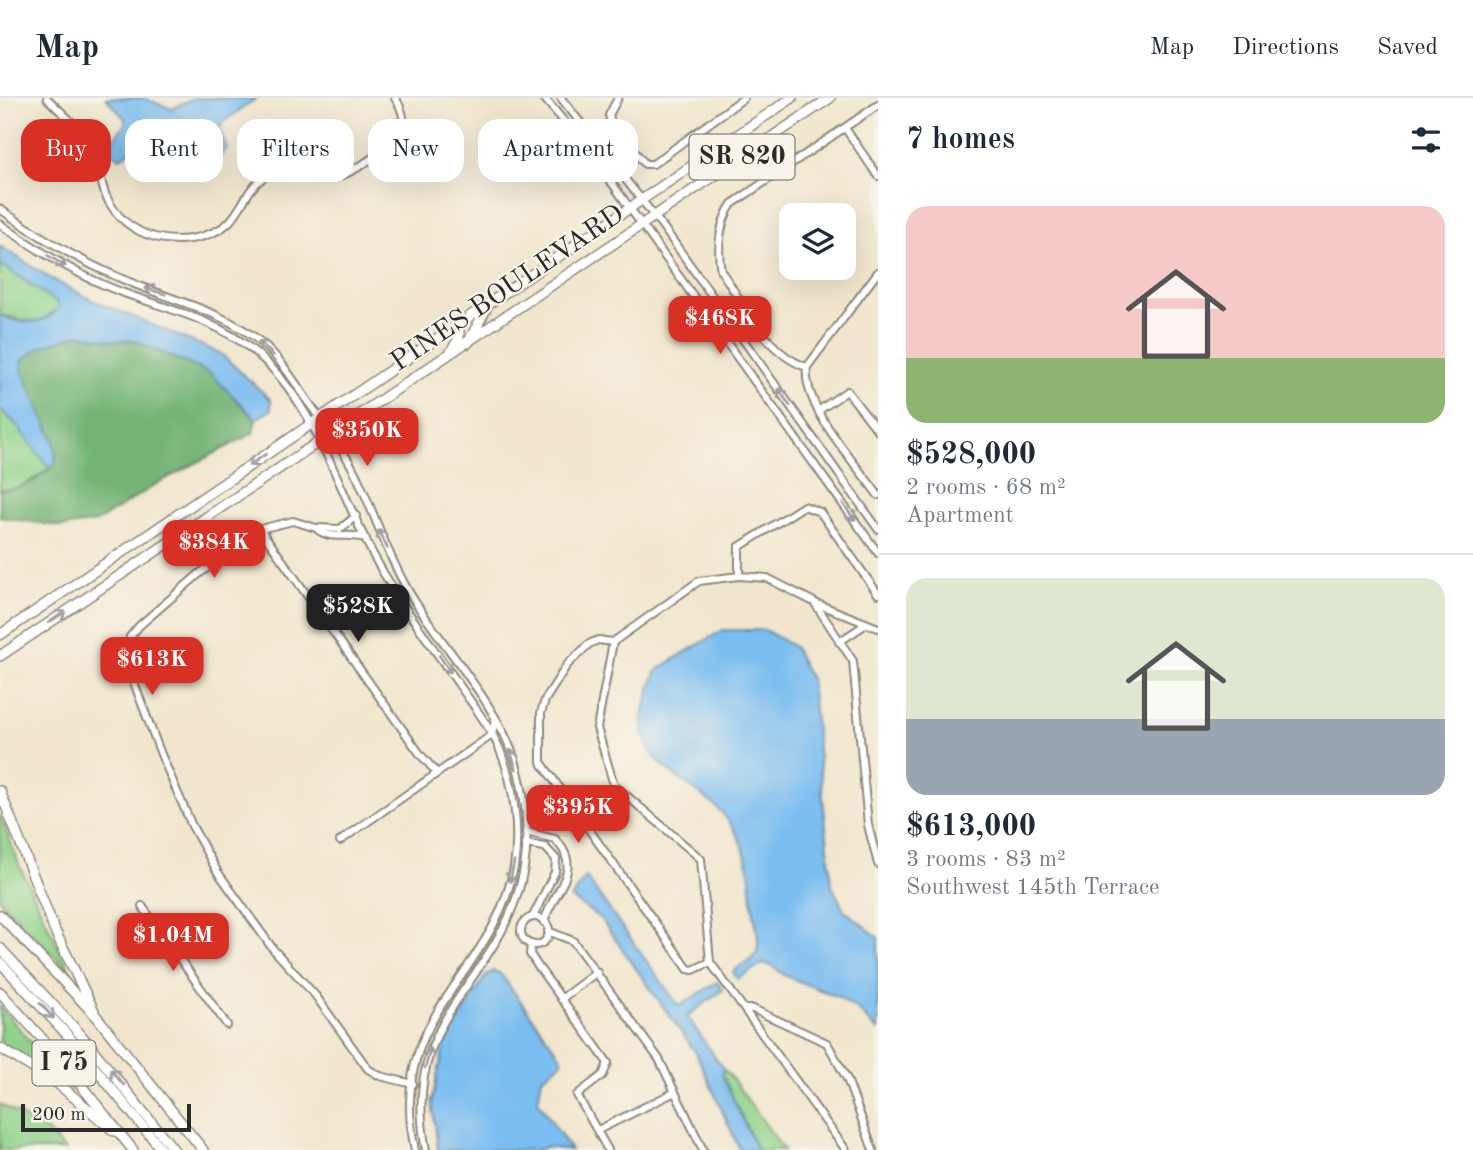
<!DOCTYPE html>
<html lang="en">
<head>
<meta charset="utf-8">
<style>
	body { margin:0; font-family:"Old Standard TT",serif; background:#f2f2f3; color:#1f2937; height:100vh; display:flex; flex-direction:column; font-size:26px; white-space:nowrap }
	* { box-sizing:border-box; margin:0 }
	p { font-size:23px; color:#747a83 }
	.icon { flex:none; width:38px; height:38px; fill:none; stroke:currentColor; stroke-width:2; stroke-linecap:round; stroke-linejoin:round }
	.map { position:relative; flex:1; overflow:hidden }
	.side { display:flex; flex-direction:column; background:#fff; width:595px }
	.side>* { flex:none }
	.guide { position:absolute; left:21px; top:21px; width:665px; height:63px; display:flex; gap:14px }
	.fabs { position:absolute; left:779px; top:105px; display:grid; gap:14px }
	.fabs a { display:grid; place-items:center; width:77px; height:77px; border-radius:14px; background:#fff; box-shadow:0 7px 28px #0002; font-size:35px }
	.scale { position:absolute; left:21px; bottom:18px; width:170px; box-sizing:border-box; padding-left:7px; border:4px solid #2b2b2b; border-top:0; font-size:19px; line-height:24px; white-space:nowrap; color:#2b2b2b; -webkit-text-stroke:5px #f7f3e8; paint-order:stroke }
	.price { position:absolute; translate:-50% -60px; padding:0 16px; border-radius:14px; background:#d93025; color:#fff; font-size:23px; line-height:46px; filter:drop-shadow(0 2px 4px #0008) }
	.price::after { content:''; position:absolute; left:50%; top:42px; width:21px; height:16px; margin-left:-10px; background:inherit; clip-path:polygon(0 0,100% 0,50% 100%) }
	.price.selected { background:#222; color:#fff }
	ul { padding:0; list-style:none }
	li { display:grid; align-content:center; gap:14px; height:371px; padding:0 28px }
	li+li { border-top:2px solid #e0e1e3 }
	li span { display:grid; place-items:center; height:217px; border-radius:21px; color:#555 }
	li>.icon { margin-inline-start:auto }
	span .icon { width:126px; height:126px; fill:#fffc; stroke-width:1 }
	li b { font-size:30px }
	h2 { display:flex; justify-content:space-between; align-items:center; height:84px; padding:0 28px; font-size:30px }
	.tag { padding:0 24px; border-radius:21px; background:#fff; box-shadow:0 7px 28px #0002; font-size:24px; line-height:63px }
	.tag.selected { background:#d93025; color:#fff }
	header { display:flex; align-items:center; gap:42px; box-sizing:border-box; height:98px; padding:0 35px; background:#fff; border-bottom:2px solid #e0e1e3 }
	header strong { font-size:33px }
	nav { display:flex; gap:38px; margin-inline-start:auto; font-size:24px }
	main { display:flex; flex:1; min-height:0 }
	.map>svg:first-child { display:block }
	.green { fill:#8fd28a; stroke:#5d7e5a; stroke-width:2 }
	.forest { fill:#73b476; stroke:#4f7050; stroke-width:2 }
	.water { fill:#7abdf0; stroke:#52748e; stroke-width:2 }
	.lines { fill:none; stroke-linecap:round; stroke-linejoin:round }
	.minor-casing { stroke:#8e887c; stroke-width:10 }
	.highway-casing { stroke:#8e887c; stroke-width:12 }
	.minor { stroke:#fff; stroke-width:6 }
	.highway { stroke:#fff; stroke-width:9 }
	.oneway { stroke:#a0a0a0 }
	.labels { text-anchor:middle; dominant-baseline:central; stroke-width:5; stroke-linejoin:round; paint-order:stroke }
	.shield { fill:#f7f3e8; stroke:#686764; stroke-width:2 }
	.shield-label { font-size:26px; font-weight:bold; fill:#2b2b2b }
	.street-label { font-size:28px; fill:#2b2b2b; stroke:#f7f3e8 }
</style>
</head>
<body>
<header>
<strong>Map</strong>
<nav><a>Map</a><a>Directions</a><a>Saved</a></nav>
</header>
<main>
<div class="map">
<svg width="878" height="1052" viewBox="0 0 878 1052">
	<rect width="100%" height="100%" fill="#f7f3e8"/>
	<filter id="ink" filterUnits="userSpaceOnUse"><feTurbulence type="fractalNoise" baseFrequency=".0143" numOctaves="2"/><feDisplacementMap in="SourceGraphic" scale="14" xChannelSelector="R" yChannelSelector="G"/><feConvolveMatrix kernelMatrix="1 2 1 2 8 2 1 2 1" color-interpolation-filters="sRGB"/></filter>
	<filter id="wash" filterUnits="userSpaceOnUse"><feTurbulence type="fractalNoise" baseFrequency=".00686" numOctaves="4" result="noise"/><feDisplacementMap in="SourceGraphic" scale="28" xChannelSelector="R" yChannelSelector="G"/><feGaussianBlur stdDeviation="1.57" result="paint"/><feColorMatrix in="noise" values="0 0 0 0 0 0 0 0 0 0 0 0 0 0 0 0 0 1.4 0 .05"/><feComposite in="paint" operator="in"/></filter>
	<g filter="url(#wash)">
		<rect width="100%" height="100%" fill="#f1e6cd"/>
		<g class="green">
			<path d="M 0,166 L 58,205 L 58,211 L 38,225 L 0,217 Z"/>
			<path d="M 0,311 L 15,325 L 50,371 L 14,393 L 0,391 Z"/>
			<path d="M 0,716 L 20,769 L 72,877 L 0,802 Z"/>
			<path d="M 0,908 L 71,992 L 0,944 Z"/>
			<path d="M 723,971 L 728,975 L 784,1052 L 757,1052 L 722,977 Z"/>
			<path d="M 0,1006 L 46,1032 L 65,1052 L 0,1052 Z"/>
		</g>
		<path class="forest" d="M 80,236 L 114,243 L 133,242 L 210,275 L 256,322 L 253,335 L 158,385 L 97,424 L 63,429 L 0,419 L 0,391 C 20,394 43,379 56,363 L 54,343 L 21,272 L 22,263 L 40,249 Z"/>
		<g class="water">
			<path d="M 106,0 L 143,0 L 172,11 L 193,0 L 257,0 L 222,25 L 220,32 L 227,51 L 221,57 L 210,57 L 201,46 L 183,50 L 164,61 L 145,43 L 120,60 L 113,55 L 111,44 L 125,26 L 125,21 Z"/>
			<path d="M 0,148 L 50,180 L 92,202 L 220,255 L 271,302 L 271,312 L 256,321 L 210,275 L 133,242 L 114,243 L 80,236 L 40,249 L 22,263 L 22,272 L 54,343 L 56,363 L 50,371 L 15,325 L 0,311 L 0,217 C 20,226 42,228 58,211 L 58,205 L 0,166 Z"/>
			<path d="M 723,532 L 765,532 L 794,549 L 811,583 L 832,788 L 844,812 L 878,839 L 878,933 L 858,912 L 838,899 L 786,878 L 770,867 L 763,866 L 737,881 L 733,874 C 739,867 749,865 754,858 C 764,846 752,816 752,801 C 750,771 746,746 727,721 C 696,680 622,668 648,599 C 651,591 653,575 659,571 C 679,557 702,545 723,532 Z"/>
			<path d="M 586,779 L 679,908 L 717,884 L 723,892 L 687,918 L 723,971 L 722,977 L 757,1052 L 740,1052 L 696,955 L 600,820 L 571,800 Z"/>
			<path d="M 493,873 L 500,875 L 562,960 L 562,964 L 542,980 L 538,1003 L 571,1052 L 544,1049 L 539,1052 L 438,1052 L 432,1003 L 445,943 L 485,879 Z"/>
		</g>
	</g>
	<g filter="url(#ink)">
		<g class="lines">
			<g class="minor-casing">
				<g id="minor">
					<path d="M 47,0 C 61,15 80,29 90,47 C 100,63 99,82 106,98 C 126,142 180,153 220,131 C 241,119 244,92 264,79 C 293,61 320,85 342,77 C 361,71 380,53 396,43 C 408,31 404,13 395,0"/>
					<path d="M 544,0 L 586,49 L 878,455"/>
					<path d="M 561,0 L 663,129 L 878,431"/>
					<path d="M 618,0 L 609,17 L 611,25 L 645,66 L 653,66 L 744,0"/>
					<path d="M 878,7 L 732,106 C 719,124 717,152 721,173 C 744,206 767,257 807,269 C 802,309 855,364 878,397"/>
					<path d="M 845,30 L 878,78"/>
					<path d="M 0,111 C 42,141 88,168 137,187 C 181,205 224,214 262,245 C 280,260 294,283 307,302 C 325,328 346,354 359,383 C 376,420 388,459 409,494 C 441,548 495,602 515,662 C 525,695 530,735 524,770 C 504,884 398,914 426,1052"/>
					<path d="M 0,126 C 38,153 80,179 124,195 C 171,212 214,221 254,253 C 317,305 338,394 376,462 C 401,507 433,549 462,591 C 475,610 491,630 500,652 C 514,686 520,732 514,769 C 493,881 385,915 415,1052"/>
					<path d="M 807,269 L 878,174"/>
					<path d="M 818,313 L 847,293 L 878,333"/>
					<path d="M 356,418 L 340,431 L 316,430 L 293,423 L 260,431 L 199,476 L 139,528 L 130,539 L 124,558 L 160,654 L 192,728 L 217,773 L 273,851 L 315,897 L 368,971 L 380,978 L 413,986"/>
					<path d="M 316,430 C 330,444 349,433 366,441"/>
					<path d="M 260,431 L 420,656 L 437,675"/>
					<path d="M 739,478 L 767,480 L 814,504 L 853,563 L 868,727 L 878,766"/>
					<path d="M 815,505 L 878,530"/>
					<path d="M 613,544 L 598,542 L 589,546 L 567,567 L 545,602 L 541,615 L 541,664 L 688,871 L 693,872 L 710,864"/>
					<path d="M 613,544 L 699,483 L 739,478 L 739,449 L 804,408 L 820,414 L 878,496"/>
					<path d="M 613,544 L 597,630 L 614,687 L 701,761 L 710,864"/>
					<path d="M 839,544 L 866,526"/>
					<path d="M 526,734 L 555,741 C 585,772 553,792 544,824"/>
					<path d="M 340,743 L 492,637 L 495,622"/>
					<path d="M 525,746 L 545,749 L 556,761 L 555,774 L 533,818"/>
					<path d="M 142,808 L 227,927"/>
					<circle cx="535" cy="833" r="14"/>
					<path d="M 548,833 L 573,843 L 659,961 L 703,1052"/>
					<path d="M 531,846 L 530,856 L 537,867 L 608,965 L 603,977 L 577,997 L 608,1052"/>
					<path d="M 710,864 L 846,1052"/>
					<path d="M 561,901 L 597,874"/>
					<path d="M 746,911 L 753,911 L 827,945 L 847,981 L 873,1052"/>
					<path d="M 598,1032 L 675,994"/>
				</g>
			</g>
			<g class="highway-casing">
				<g id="highway">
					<path d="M 468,245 L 486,211"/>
					<path d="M 451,254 L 459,240 L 459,226"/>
					<path d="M 0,537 L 792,0"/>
					<path d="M 0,558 L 830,0"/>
					<path d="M 0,693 L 54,831 L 94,913"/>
					<path d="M 0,817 L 97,919 L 203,1052"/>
					<path d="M 0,850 L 81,937 L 174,1052"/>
					<path d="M 0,864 L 72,942 L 162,1052"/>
					<path d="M 0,894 L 55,955 L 133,1052"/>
					<path d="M 0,950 L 57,985 L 114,1033"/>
				</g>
			</g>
			<use href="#minor" class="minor"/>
			<use href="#highway" class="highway"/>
		</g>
		<defs><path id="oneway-shaft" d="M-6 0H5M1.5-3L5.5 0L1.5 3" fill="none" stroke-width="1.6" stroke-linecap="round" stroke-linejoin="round" transform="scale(1.75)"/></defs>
		<g class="oneway">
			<use href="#oneway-shaft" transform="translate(57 163) rotate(31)"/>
			<use href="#oneway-shaft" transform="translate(155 193) rotate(-162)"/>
			<use href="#oneway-shaft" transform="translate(266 250) rotate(-135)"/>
			<use href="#oneway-shaft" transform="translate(784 299) rotate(-125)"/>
			<use href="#oneway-shaft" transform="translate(257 362) rotate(146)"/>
			<use href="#oneway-shaft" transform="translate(849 414) rotate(54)"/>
			<use href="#oneway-shaft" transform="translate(383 441) rotate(-115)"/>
			<use href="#oneway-shaft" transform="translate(57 519) rotate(-34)"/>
			<use href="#oneway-shaft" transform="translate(445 566) rotate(56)"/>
			<use href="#oneway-shaft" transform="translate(513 661) rotate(-108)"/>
			<use href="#oneway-shaft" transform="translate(512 774) rotate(101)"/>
			<use href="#oneway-shaft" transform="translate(47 913) rotate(48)"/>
			<use href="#oneway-shaft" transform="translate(428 960) rotate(-74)"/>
			<use href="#oneway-shaft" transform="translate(117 979) rotate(-130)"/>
		</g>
	</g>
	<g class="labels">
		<g class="shield">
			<rect x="689.5" y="36.5" width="105" height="45" rx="5"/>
			<rect x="32.5" y="942.5" width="63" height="45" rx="5"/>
		</g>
		<g class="shield-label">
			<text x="742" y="59">SR 820</text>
			<text x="64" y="965">I 75</text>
		</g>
		<g class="street-label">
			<text transform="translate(508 191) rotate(-34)">PINES BOULEVARD</text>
		</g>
	</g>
</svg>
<div class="fabs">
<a><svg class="icon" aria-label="layers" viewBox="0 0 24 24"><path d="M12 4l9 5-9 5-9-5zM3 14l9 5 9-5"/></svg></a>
</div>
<div class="scale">200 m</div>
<b class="price" style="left:720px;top:258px">$468K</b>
<b class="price" style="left:367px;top:370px">$350K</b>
<b class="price" style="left:214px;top:482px">$384K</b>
<b class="price selected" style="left:358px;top:546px">$528K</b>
<b class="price" style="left:152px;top:599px">$613K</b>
<b class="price" style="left:578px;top:747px">$395K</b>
<b class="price" style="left:173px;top:875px">$1.04M</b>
<div class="guide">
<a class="tag selected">Buy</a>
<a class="tag">Rent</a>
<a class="tag">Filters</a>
<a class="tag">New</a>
<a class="tag">Apartment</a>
</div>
</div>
<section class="side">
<h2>7 homes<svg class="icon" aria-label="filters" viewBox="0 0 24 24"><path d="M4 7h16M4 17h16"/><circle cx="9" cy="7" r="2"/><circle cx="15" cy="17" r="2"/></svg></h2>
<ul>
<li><span style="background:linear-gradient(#f6c9c9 70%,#8fb573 0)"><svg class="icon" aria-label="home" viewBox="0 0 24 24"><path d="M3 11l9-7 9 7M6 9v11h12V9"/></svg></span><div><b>$528,000</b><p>2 rooms · 68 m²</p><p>Apartment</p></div></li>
<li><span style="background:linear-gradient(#dfe7d0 65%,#9aa5b1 0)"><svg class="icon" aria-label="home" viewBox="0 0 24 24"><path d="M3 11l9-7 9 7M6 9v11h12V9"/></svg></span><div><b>$613,000</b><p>3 rooms · 83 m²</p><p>Southwest 145th Terrace</p></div></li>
</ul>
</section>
</main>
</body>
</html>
